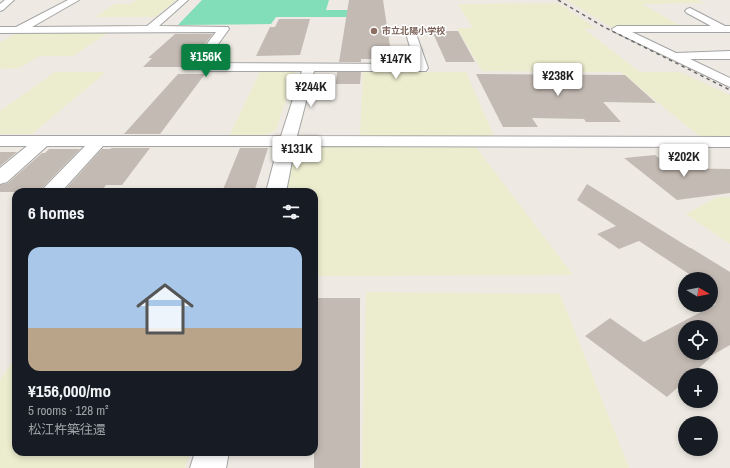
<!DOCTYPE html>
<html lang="en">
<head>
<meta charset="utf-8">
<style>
	body { margin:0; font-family:"Archivo Narrow","Noto Sans JP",sans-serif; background:#20242c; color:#f1f3f6; height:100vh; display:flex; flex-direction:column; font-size:15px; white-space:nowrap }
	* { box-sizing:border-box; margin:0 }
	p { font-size:13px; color:#9ea1a6 }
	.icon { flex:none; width:22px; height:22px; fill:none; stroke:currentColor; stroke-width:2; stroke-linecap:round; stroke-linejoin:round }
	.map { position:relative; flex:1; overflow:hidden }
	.drawer { position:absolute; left:12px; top:188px; width:306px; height:268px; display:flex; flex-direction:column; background:#171b24; border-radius:12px; box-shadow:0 2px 6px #0003 }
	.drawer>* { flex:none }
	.needle { width:26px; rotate:100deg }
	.tools { position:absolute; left:678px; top:272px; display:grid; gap:8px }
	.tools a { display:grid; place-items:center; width:40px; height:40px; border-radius:50%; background:#171b24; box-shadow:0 2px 6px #0003; font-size:20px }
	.price { position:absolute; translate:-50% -34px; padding:0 9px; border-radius:4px; background:#fff; color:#222; font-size:13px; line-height:26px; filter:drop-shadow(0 1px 2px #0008) }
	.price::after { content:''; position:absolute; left:50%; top:24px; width:12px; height:9px; margin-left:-6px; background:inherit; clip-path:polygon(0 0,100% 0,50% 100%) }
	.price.active { background:#0b8043; color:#fff }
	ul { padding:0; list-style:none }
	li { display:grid; align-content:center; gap:8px; height:212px; padding:0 16px }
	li+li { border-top:1px solid #363941 }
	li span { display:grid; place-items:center; height:124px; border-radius:12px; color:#555 }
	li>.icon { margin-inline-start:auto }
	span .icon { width:72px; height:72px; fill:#fffc; stroke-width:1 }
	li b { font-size:17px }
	h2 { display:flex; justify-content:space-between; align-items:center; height:48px; padding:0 16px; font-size:17px }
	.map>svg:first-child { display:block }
	.farmland { fill:#ecedce }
	.pitch { fill:#81deb8 }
	.building { fill:#c3bab3; fill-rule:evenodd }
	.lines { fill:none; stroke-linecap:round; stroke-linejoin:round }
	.street-casing { stroke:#a4a4a4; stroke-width:2 }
	.street { fill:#fff; fill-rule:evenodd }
	.rail { stroke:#6b6b6b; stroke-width:1.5; stroke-dasharray:3.5 3.5; stroke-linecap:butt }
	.education-dot { fill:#8d6e63; stroke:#fff; stroke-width:1.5 }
	.labels { text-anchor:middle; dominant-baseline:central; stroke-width:3; stroke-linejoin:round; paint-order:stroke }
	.far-education-label { font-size:9px; font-weight:bold; fill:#785e54; stroke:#fff; text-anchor:start }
</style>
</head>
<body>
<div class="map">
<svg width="730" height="468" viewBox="0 0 730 468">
	<rect width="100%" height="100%" fill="#eeeae3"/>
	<g class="farmland">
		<path d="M 137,0 L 176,0 L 155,17 L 95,17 L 115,4 L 131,4 Z"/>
		<path d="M 566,0 L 698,0 L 706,3 L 642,4 L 683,27 L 611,27 Z"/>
		<path d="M 558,3 L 596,28 L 584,29 L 640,72 L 680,72 L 730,95 L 730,136 L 699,136 L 621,72 L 482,71 L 457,28 L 473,28 L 458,4 Z"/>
		<path d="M 19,32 L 109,32 L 73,56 L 40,56 L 19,68 L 0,69 L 0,42 Z"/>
		<path d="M 55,72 L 106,72 L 32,134 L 0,134 L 0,111 Z"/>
		<path d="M 260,72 L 295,72 L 276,130 L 264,136 L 229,136 Z"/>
		<path d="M 363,72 L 466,72 L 494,136 L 360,136 Z"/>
		<path d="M 296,146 L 475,146 L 573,275 L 314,276 L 314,192 L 286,192 Z"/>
		<path d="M 717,197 L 730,197 L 730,244 L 686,214 Z"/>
		<path d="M 366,292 L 560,294 L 629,468 L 362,468 Z"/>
		<path d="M 16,357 L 16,452 L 190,452 L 185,468 L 0,468 L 0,380 Z"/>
	</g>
	<path class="pitch" d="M 202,0 L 329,0 L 326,10 L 351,10 L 349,17 L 276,17 L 271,24 L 178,25 Z"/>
	<g class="building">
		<path d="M 349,0 L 383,0 L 392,59 L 361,59 L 361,62 L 339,62 Z"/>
		<path d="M 279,19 L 310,19 L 300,55 L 256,56 L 270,27 L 275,27 Z"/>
		<path d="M 432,31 L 458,31 L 475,62 L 446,62 Z"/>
		<path d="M 175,34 L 213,34 L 185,67 L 143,67 L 152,58 L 148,58 Z"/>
		<path d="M 337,72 L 361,72 L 360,84 L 336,84 Z"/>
		<path d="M 178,74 L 205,74 L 160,134 L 124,134 Z"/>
		<path d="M 476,74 L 625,75 L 656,103 L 603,102 L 621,122 L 586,122 L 584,119 L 532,118 L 538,127 L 503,127 Z"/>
		<path d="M 112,148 L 150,148 L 122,185 L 106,185 L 101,192 L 63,192 L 102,149 L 110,149 Z"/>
		<path d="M 240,148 L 268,148 L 254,192 L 222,192 Z"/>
		<path d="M 49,149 L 80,149 L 38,192 L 0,192 L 0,185 L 8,183 L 42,153 L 45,153 Z"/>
		<path d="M 0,152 L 17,152 L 0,166 Z"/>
		<path d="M 655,155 L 673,168 L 730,169 L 730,193 L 677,200 L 624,158 Z"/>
		<path d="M 587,184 L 690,248 L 691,248 L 730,272 L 730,345 L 709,357 L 710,358 L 691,375 L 685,375 L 685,381 L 667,397 L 585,336 L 610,318 L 644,342 L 716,304 L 711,300 L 711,279 L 692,279 L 695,278 L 639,241 L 619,249 L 597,234 L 616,226 L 577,200 ZM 685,327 L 711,327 L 711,353 L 685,353 Z"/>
		<path d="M 318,298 L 360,298 L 360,468 L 314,468 L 314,334 Z"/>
	</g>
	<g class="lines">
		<g class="street-casing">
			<g id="street">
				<path d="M 5,0 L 14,0 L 3,10 L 0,11 L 0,4 Z"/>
				<path d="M 68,0 L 79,0 L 32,27 L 147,26 L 179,0 L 188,0 L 159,26 L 228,27 L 229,29 L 206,61 L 213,63 L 415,64 L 405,30 L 410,27 L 414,28 L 428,68 L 426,71 L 314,71 L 297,136 L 730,137 L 730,147 L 295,146 L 286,192 L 266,192 L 278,146 L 103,146 L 61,192 L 40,192 L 85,146 L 47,146 L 7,182 L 0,184 L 0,168 L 27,146 L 0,146 L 0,136 L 281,136 L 302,71 L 211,71 L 195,65 L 193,62 L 216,32 L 0,33 L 0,27 L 16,27 Z"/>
				<path d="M 690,8 L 725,26 L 730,26 L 730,32 L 632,32 L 676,53 L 730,51 L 730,59 L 690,59 L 730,78 L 730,87 L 613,31 L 612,29 L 617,26 L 711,26 L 687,13 L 685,11 L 687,9 Z"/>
				<path d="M 195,452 L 229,452 L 226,468 L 190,468 Z"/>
			</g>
		</g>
		<use href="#street" class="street"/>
		<path class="rail" d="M 558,0 L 604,27 L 730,90"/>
	</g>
	<circle class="education-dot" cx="374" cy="31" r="4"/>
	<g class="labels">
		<g class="far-education-label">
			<text x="382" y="31">市立北陽小学校</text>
		</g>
	</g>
</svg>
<div class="tools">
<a><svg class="needle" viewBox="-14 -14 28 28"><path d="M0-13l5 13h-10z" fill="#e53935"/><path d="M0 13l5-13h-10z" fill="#9ea1a6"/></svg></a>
<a><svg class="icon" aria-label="locate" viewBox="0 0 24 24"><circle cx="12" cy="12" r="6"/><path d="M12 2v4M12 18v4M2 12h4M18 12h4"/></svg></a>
<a>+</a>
<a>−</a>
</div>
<b class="price active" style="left:206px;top:78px">¥156K</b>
<b class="price" style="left:396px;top:80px">¥147K</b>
<b class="price" style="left:558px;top:97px">¥238K</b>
<b class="price" style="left:311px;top:108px">¥244K</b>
<b class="price" style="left:297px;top:170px">¥131K</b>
<b class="price" style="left:684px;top:178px">¥202K</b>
<section class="drawer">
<h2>6 homes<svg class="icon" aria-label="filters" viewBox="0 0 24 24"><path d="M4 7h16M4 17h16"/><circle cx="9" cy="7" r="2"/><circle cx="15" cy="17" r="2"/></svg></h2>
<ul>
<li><span style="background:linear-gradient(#a9c7e8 65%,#b9a48a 0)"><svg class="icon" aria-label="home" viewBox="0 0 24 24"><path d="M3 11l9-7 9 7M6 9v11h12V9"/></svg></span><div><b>¥156,000/mo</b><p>5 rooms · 128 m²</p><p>松江杵築往還</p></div></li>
</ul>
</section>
</div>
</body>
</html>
